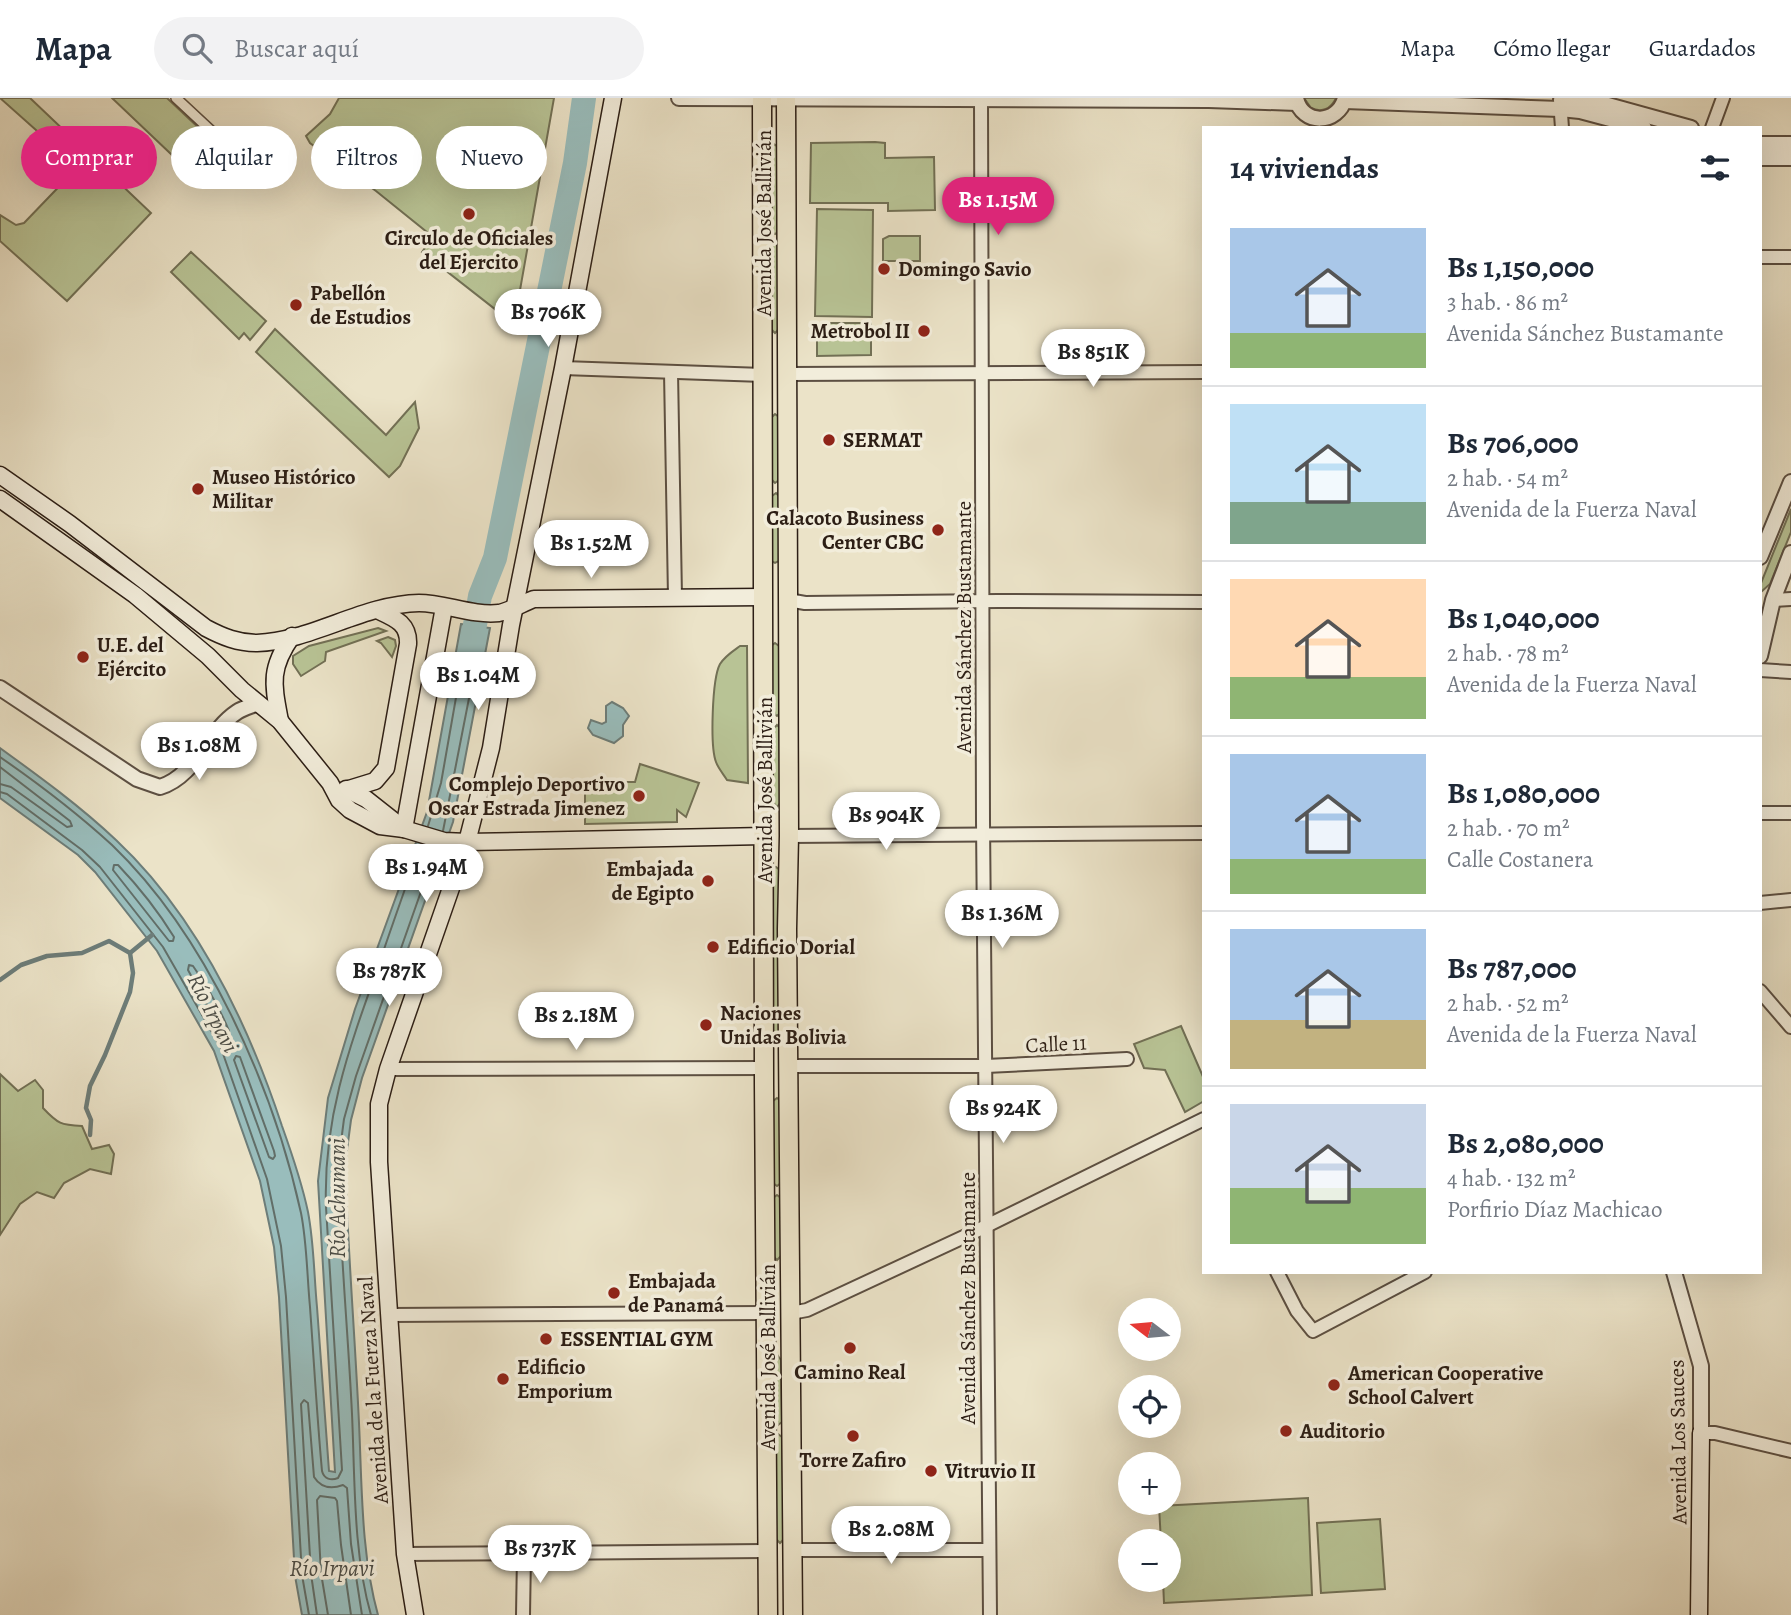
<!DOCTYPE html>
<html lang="es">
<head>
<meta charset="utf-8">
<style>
	body { margin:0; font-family:Alegreya,serif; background:#f2f2f3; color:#1f2937; height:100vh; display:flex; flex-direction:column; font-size:26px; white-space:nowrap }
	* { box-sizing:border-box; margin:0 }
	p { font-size:23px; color:#747a83 }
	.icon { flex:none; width:38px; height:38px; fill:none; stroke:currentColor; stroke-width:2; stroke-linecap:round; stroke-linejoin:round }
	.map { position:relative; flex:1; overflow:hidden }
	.details { position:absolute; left:1202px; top:28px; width:560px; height:1148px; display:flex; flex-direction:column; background:#fff; border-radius:0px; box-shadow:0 7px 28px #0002 }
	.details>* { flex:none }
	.guide { position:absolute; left:21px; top:28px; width:665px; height:63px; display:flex; gap:14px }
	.needle { width:46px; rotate:286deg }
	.fabs { position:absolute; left:1118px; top:1200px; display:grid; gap:14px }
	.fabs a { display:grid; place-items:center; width:63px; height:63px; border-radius:50%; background:#fff; box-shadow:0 7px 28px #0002; font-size:35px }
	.price { position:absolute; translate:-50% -60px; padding:0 16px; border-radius:24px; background:#fff; color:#222; font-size:23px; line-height:46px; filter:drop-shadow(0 2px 4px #0008) }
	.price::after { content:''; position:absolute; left:50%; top:42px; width:21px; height:16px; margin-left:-10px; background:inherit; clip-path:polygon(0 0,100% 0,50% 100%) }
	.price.on { background:#db2777; color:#fff }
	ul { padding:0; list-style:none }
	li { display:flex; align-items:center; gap:21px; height:175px; padding:0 28px }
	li+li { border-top:2px solid #e0e1e3 }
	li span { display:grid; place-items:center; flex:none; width:196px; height:140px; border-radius:0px; color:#555 }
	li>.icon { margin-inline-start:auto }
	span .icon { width:84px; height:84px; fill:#fffc; stroke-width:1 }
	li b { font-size:30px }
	h2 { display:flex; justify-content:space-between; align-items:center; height:84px; padding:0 28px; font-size:30px }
	.pill { padding:0 24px; border-radius:32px; background:#fff; box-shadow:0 7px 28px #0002; font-size:24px; line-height:63px }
	.pill.on { background:#db2777; color:#fff }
	header { display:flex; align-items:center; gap:42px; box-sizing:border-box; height:98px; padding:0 35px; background:#fff; border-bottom:2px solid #e0e1e3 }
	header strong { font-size:33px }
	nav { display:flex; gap:38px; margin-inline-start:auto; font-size:24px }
	.search { width:490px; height:63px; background:#f2f2f3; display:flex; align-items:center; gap:18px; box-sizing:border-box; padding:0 24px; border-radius:38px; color:#747a83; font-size:26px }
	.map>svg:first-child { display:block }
	.green { fill:#b8c395; stroke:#727055; stroke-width:2 }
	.water { fill:#99bdbc; stroke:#6d7d79; stroke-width:2 }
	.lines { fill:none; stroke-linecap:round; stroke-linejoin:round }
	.shore { stroke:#626e68; stroke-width:2 }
	.stream { stroke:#6d7d79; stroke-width:4.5 }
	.river { stroke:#99bdbc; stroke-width:24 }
	.pedestrian-casing { stroke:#5c4f42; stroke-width:12 }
	.minor-casing { stroke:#5c4f42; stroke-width:16 }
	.tertiary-casing { stroke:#5c4f42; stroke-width:18 }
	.secondary-casing { stroke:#2c1e15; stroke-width:19 }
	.primary-casing { stroke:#2c1e15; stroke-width:21 }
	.pedestrian { stroke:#f2eddb; stroke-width:9 }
	.minor { stroke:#f2eddb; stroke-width:12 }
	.tertiary { stroke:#f2eddb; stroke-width:14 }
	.secondary { stroke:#f2eddb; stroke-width:16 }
	.primary { stroke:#ebe3c8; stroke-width:18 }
	.poi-dot { fill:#8f2418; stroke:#f2eddb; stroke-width:2.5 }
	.labels { text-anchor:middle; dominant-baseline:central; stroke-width:7; stroke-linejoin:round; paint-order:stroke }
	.street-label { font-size:21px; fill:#2c1e15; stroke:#f2eddb }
	.poi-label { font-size:21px; font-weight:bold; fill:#2c1e15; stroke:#f2eddb; text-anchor:start }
	.water-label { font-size:23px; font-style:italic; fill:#4d4e47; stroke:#f2eddb }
</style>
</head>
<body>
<header>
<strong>Mapa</strong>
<div class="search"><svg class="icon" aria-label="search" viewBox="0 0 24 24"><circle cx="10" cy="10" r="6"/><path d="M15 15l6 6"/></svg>Buscar aquí</div>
<nav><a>Mapa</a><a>Cómo llegar</a><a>Guardados</a></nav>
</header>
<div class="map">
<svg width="1791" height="1517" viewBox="0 0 1791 1517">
	<rect width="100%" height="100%" fill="#ebe3c8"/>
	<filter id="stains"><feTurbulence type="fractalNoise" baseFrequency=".00286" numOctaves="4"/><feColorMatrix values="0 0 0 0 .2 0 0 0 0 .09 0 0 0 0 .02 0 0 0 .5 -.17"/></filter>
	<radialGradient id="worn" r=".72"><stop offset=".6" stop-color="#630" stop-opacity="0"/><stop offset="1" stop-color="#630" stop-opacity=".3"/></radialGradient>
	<g class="green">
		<path d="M 0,0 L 30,0 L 151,115 L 67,203 L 0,143 L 0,117 L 16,127 L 24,125 L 73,74 L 73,65 Z"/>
		<path d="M 112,0 L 167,0 L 218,48 L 192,76 Z"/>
		<path d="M 339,0 L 554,0 L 514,226 L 422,154 L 433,139 L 376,93 L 310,45 L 306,38 L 330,16 Z"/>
		<path d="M 1304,0 L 1336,0 C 1331,11 1322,15 1311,10 Z"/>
		<path d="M 875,44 L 885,45 L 885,60 L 934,59 L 935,112 L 888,113 L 888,105 L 810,105 L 811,45 Z"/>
		<path d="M 774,46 L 778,49 L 778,134 L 775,136 L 771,134 L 770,49 Z"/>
		<path d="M 817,111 L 873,112 L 872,219 L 815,218 Z"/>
		<path d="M 889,138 L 920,138 L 920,163 L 883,163 L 883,141 Z"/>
		<path d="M 775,145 L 779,149 L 779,231 L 775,235 L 771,231 L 771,149 Z"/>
		<path d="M 191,154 L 266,223 L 250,242 L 244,235 L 239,241 L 171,174 Z"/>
		<path d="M 817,225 L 871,225 L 871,257 L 817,258 Z"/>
		<path d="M 275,231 L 386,337 L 415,304 L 419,330 L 400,368 L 389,379 L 256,254 Z"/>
		<path d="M 775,316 L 779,319 L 779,382 L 775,385 L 772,382 L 772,319 Z"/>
		<path d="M 776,395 L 779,398 L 779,463 L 775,465 L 771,463 L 772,398 Z"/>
		<path d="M 1791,411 L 1791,434 L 1770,486 L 1761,494 L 1761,485 Z"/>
		<path d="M 378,530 L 386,533 L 326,554 L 325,563 L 301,578 L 293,566 L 293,558 L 309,548 Z"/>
		<path d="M 388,539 L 395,542 L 396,548 L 392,559 L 381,545 L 377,543 Z"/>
		<path d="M 775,545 L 779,548 L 781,614 L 777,618 L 772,614 L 771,548 Z"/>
		<path d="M 740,548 L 747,548 L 748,685 L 727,682 C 724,677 718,670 716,664 C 710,648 712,581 720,566 C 725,558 733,553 740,548 Z"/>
		<path d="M 777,627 L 781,631 L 781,704 L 777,709 L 773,704 L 773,631 Z"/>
		<path d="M 640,666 L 699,685 L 686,719 L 677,712 L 677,724 L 585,726 L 585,684 L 635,684 Z"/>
		<path d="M 776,769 L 780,772 L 781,937 L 776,941 L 773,937 L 772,772 Z"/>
		<path d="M 1181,928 L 1204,981 L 1204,1003 L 1185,1014 L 1165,972 L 1144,970 L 1134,946 Z"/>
		<path d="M 0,976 L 18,993 L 35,982 L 43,992 L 43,1010 C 58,1026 61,1027 82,1028 L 92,1051 L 109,1047 L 114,1056 L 111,1076 L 90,1071 L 64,1085 L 54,1100 L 37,1094 L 20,1106 L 0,1137 Z"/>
		<path d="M 777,1000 L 781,1003 L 781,1085 L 777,1088 L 773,1085 L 773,1003 Z"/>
		<path d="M 777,1097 L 781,1100 L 781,1158 L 777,1162 L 773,1158 L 773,1100 Z"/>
		<path d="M 778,1258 L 781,1262 L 782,1324 L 778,1327 L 774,1324 L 774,1261 Z"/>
		<path d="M 778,1336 L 782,1339 L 784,1441 L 780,1445 L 776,1441 L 774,1340 Z"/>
		<path d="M 1308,1400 L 1312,1497 L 1164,1505 L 1163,1482 L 1169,1482 L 1169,1444 L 1161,1444 L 1159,1408 Z"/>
		<path d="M 1380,1421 L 1385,1491 L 1321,1495 L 1317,1425 Z"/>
	</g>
	<g class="water">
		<path d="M 461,526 L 490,530 L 453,724 L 362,980 L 351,1022 L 345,1067 C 348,1153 355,1239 359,1325 C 362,1388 361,1456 378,1517 L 302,1517 L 295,1478 L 279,1199 L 274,1149 L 260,1083 L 214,953 L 157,853 L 95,774 L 78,757 L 0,700 L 0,650 C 40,679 80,708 116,742 C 197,818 248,925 282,1028 C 292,1056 302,1085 308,1114 C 314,1145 314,1178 317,1209 C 321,1264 325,1319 329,1373 L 335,1374 L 318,1083 L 328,1000 L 355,911 L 427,714 Z"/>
		<path d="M 612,604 L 623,610 L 629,618 L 623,627 L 623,638 L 614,645 L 593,637 L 588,630 L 591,622 L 602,626 L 606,624 L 606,608 Z"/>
	</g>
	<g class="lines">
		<g class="shore">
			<path d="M 0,659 C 39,686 77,715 112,747 C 206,837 273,988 301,1115 C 307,1145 307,1178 310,1209 C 314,1264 317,1319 322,1373 C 324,1381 331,1383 338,1380 L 342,1372 L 326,1109 C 323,1022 348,953 377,872 C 391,830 406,788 421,746"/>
			<path d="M 0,669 L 70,723 L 72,728 L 67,729 L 11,689 L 0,686"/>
			<path d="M 0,694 L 7,696 L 82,752 L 100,769 L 163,849 L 221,950 L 267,1081 L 281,1148 L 286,1199 L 302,1477 L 309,1517"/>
			<path d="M 428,728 L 441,685 L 467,537 L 470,534 L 479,535 L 481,539 L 443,733"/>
			<path d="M 114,767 L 118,767 C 139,789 158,813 174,839 L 173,843 L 169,843 L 113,772 Z"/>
			<path d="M 189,867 L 193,868 C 207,888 220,911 229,933 L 227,937 L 223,936 L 188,872 Z"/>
			<path d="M 236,958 L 240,959 L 274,1053 L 275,1058 L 273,1061 L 269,1059 L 234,962 Z"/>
			<path d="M 317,1517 L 311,1476 L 301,1306 L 304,1302 L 308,1305 L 314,1379 C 321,1390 332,1391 343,1387 L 347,1390 L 351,1446 L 362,1517"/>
			<path d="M 328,1517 L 321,1475 L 317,1402 L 320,1398 L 335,1400 L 337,1403 L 341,1447 L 351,1517"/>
			<path d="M 371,1517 C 353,1455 355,1381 352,1316 C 348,1233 340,1150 338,1067 L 344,1021 L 356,978 L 436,751"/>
		</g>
		<g class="stream">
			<path d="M 0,882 L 21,867 L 47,858 L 82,855 L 109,843 L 130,855 L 152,837"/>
			<path d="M 90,1037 L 91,1022 L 86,1010 L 90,988 L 105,957 L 130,894 L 133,875 L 130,855"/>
		</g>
		<path class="river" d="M 469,561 L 480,498 L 495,460 L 575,65 L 584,0"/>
		<g class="pedestrian-casing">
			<path id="pedestrian" d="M 176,0 L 235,55"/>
		</g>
		<g class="minor-casing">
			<g id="minor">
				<path d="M 981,2 L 983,723 L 990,1517"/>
				<path d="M 1560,2 L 1562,30"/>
				<path d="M 1712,30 L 1723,0"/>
				<path d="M 1760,159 L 1791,159"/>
				<path d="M 563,270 L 763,277"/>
				<path d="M 671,274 L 675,499"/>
				<path d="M 788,276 L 1204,274"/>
				<path d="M 788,502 L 805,505 L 998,503 L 1204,504"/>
				<path d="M 1773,502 L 1791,501"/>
				<path d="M 1760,572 L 1791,574"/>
				<path d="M 1760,715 L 1791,715"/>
				<path d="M 789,738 L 1204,735"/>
				<path d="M 1760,805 L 1791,802"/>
				<path d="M 1760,893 L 1791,929"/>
				<path d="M 789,968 L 986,968 L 1127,961"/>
				<path d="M 388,971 L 764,970"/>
				<path d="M 1277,1174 L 1297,1213 L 1313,1233 L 1425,1174"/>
				<path d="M 791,1215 L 807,1212 L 968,1137 L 1204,1021"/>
				<path d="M 390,1217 L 766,1215"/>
				<path d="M 1701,1335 L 1715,1335 L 1791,1353"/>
				<path d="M 793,1452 L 988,1452"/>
				<path d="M 405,1456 L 768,1453"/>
				<path d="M 523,1517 L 524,1457"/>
			</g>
		</g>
		<g class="tertiary-casing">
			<g id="tertiary">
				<path d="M 679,0 L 1209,2 L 1297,5"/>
				<path d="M 1296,0 C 1302,28 1338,27 1345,0"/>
				<path d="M 1565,0 L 1597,4 L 1691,30"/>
				<path d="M 1345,3 L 1560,11 L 1580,13 L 1644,30"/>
				<path d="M 1760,46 L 1791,46"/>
				<path d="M 1760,60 L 1791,60"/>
				<path d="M 1760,459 L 1791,384"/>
				<path d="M 1760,558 L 1773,502 L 1791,455"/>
				<path d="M 0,590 L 137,681 L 160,689 C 196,678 207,634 237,614 C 243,610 251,608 258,605"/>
				<path d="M 1674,1174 L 1701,1268 L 1701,1335"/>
			</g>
		</g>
		<g class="secondary-casing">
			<g id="secondary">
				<path d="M 0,377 L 70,426 L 206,530 C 223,539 238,545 257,545 C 312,543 363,506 419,505 C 445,505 472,518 499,515 C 510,513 523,505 534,501 L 763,499"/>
				<path d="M 0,401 L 135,497 L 208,558 L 242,592 L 280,623 L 330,685 L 339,702 L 350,712 L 380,728 L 404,731 L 444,743 L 467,744 L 765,738"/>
				<path d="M 280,623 C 273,586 269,571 292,538"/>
				<path d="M 346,691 L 366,701 L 404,731"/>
				<path d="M 349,691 L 375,683 L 386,670 L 408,546 C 409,525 394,520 377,512"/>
				<path d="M 404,731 L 444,509"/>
				<path d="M 415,1517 L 405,1456 L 379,1064 L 379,1006 L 388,971 L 467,744 L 491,650 L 511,527 L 563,270 L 613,0"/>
				<path d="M 1699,1517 L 1701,1335"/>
			</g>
		</g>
		<g class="primary-casing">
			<g id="primary">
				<path d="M 762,0 L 764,986 L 768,1517"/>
				<path d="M 786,0 L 789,738 L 787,831 L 793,1517"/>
			</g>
		</g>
		<use href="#pedestrian" class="pedestrian"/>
		<use href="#minor" class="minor"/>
		<use href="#tertiary" class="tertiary"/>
		<use href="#secondary" class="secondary"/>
		<use href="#primary" class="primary"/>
	</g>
	<g class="poi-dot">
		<circle cx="469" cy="116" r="7"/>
		<circle cx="884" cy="171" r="7"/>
		<circle cx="296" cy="207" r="7"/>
		<circle cx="924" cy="233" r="7"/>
		<circle cx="829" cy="342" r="7"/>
		<circle cx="198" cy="391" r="7"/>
		<circle cx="938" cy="432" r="7"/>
		<circle cx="83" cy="559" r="7"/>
		<circle cx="639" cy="698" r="7"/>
		<circle cx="708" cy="783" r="7"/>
		<circle cx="713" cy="849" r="7"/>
		<circle cx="706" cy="927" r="7"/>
		<circle cx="614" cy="1195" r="7"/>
		<circle cx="546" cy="1241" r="7"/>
		<circle cx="850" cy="1250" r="7"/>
		<circle cx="503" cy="1281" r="7"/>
		<circle cx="1334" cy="1287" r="7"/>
		<circle cx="1286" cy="1333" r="7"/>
		<circle cx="853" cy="1338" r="7"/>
		<circle cx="931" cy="1373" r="7"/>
	</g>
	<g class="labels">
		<g class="street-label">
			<text transform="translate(764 125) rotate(-90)">Avenida José Ballivián</text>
			<text transform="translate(964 529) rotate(-90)">Avenida Sánchez Bustamante</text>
			<text transform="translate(765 692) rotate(-90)">Avenida José Ballivián</text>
			<text transform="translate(1056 946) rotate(-3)">Calle 11</text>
			<text transform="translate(968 1200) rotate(-90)">Avenida Sánchez Bustamante</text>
			<text transform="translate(768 1259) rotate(-90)">Avenida José Ballivián</text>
			<text transform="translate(373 1292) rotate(-94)">Avenida de la Fuerza Naval</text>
			<text transform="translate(1678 1344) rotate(-91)">Avenida Los Sauces</text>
		</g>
		<g class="poi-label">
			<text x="469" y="140" text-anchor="middle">Circulo de Oficiales<tspan x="469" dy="24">del Ejercito</tspan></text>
			<text x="898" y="171">Domingo Savio</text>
			<text x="310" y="195">Pabellón<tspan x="310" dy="24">de Estudios</tspan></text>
			<text x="910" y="233" text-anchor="end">Metrobol II</text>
			<text x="843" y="342">SERMAT</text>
			<text x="212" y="379">Museo Histórico<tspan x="212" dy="24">Militar</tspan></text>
			<text x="924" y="420" text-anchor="end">Calacoto Business<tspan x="924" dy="24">Center CBC</tspan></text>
			<text x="97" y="547">U.E. del<tspan x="97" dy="24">Ejército</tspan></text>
			<text x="625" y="686" text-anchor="end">Complejo Deportivo<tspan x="625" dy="24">Oscar Estrada Jimenez</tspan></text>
			<text x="694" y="771" text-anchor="end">Embajada<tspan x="694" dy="24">de Egipto</tspan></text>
			<text x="727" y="849">Edificio Dorial</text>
			<text x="720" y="915">Naciones<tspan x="720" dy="24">Unidas Bolivia</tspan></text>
			<text x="628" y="1183">Embajada<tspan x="628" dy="24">de Panamá</tspan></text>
			<text x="560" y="1241">ESSENTIAL GYM</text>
			<text x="517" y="1269">Edificio<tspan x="517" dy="24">Emporium</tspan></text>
			<text x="850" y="1274" text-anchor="middle">Camino Real</text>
			<text x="1348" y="1275">American Cooperative<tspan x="1348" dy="24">School Calvert</tspan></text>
			<text x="1300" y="1333">Auditorio</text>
			<text x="853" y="1362" text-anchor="middle">Torre Zafiro</text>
			<text x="945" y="1373">Vitruvio II</text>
		</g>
		<g class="water-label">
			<text transform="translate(213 915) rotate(63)">Río Irpavi</text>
			<text transform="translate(337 1100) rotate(-90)">Río Achumani</text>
			<text x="332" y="1470">Río Irpavi</text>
		</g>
	</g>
	<rect width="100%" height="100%" filter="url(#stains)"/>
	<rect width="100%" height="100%" fill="url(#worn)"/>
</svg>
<div class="fabs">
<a><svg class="needle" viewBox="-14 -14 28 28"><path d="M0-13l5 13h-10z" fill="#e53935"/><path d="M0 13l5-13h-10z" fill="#747a83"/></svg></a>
<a><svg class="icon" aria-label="locate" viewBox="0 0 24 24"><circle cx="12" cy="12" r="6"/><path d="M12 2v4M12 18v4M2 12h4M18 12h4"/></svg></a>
<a>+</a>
<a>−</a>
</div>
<b class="price on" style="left:998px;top:139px">Bs 1.15M</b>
<b class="price" style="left:548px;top:251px">Bs 706K</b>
<b class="price" style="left:1093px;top:291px">Bs 851K</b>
<b class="price" style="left:591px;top:482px">Bs 1.52M</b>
<b class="price" style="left:478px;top:614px">Bs 1.04M</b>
<b class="price" style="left:199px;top:684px">Bs 1.08M</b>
<b class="price" style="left:886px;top:754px">Bs 904K</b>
<b class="price" style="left:426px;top:806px">Bs 1.94M</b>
<b class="price" style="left:1002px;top:852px">Bs 1.36M</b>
<b class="price" style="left:389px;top:910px">Bs 787K</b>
<b class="price" style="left:576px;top:954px">Bs 2.18M</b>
<b class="price" style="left:1003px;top:1047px">Bs 924K</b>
<b class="price" style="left:891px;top:1468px">Bs 2.08M</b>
<b class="price" style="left:540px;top:1487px">Bs 737K</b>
<div class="guide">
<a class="pill on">Comprar</a>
<a class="pill">Alquilar</a>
<a class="pill">Filtros</a>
<a class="pill">Nuevo</a>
</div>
<section class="details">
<h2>14 viviendas<svg class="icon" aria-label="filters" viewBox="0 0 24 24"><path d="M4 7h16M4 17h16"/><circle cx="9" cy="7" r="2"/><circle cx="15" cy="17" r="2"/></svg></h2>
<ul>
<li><span style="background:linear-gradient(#a9c7e8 75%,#8fb573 0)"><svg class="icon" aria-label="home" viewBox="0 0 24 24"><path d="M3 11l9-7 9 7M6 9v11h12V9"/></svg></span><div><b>Bs 1,150,000</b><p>3 hab. · 86 m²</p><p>Avenida Sánchez Bustamante</p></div></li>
<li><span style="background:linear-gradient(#bfe0f5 70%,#7fa58c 0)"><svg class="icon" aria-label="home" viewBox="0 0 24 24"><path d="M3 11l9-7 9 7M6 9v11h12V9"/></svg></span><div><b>Bs 706,000</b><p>2 hab. · 54 m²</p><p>Avenida de la Fuerza Naval</p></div></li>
<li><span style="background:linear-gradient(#ffd9b3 70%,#8fb573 0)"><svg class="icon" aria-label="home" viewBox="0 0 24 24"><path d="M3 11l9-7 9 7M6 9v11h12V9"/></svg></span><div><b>Bs 1,040,000</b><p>2 hab. · 78 m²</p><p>Avenida de la Fuerza Naval</p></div></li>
<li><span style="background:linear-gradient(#a9c7e8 75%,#8fb573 0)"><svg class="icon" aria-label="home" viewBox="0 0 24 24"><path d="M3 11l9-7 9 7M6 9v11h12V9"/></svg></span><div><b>Bs 1,080,000</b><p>2 hab. · 70 m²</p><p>Calle Costanera</p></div></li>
<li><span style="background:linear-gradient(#a9c7e8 65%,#c2b280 0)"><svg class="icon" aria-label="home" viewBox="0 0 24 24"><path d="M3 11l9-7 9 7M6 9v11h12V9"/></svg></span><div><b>Bs 787,000</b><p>2 hab. · 52 m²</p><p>Avenida de la Fuerza Naval</p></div></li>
<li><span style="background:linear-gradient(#c9d6e8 60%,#8fb573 0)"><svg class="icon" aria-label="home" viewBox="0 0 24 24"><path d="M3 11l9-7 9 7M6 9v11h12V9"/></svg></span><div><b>Bs 2,080,000</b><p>4 hab. · 132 m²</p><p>Porfirio Díaz Machicao</p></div></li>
</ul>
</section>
</div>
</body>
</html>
